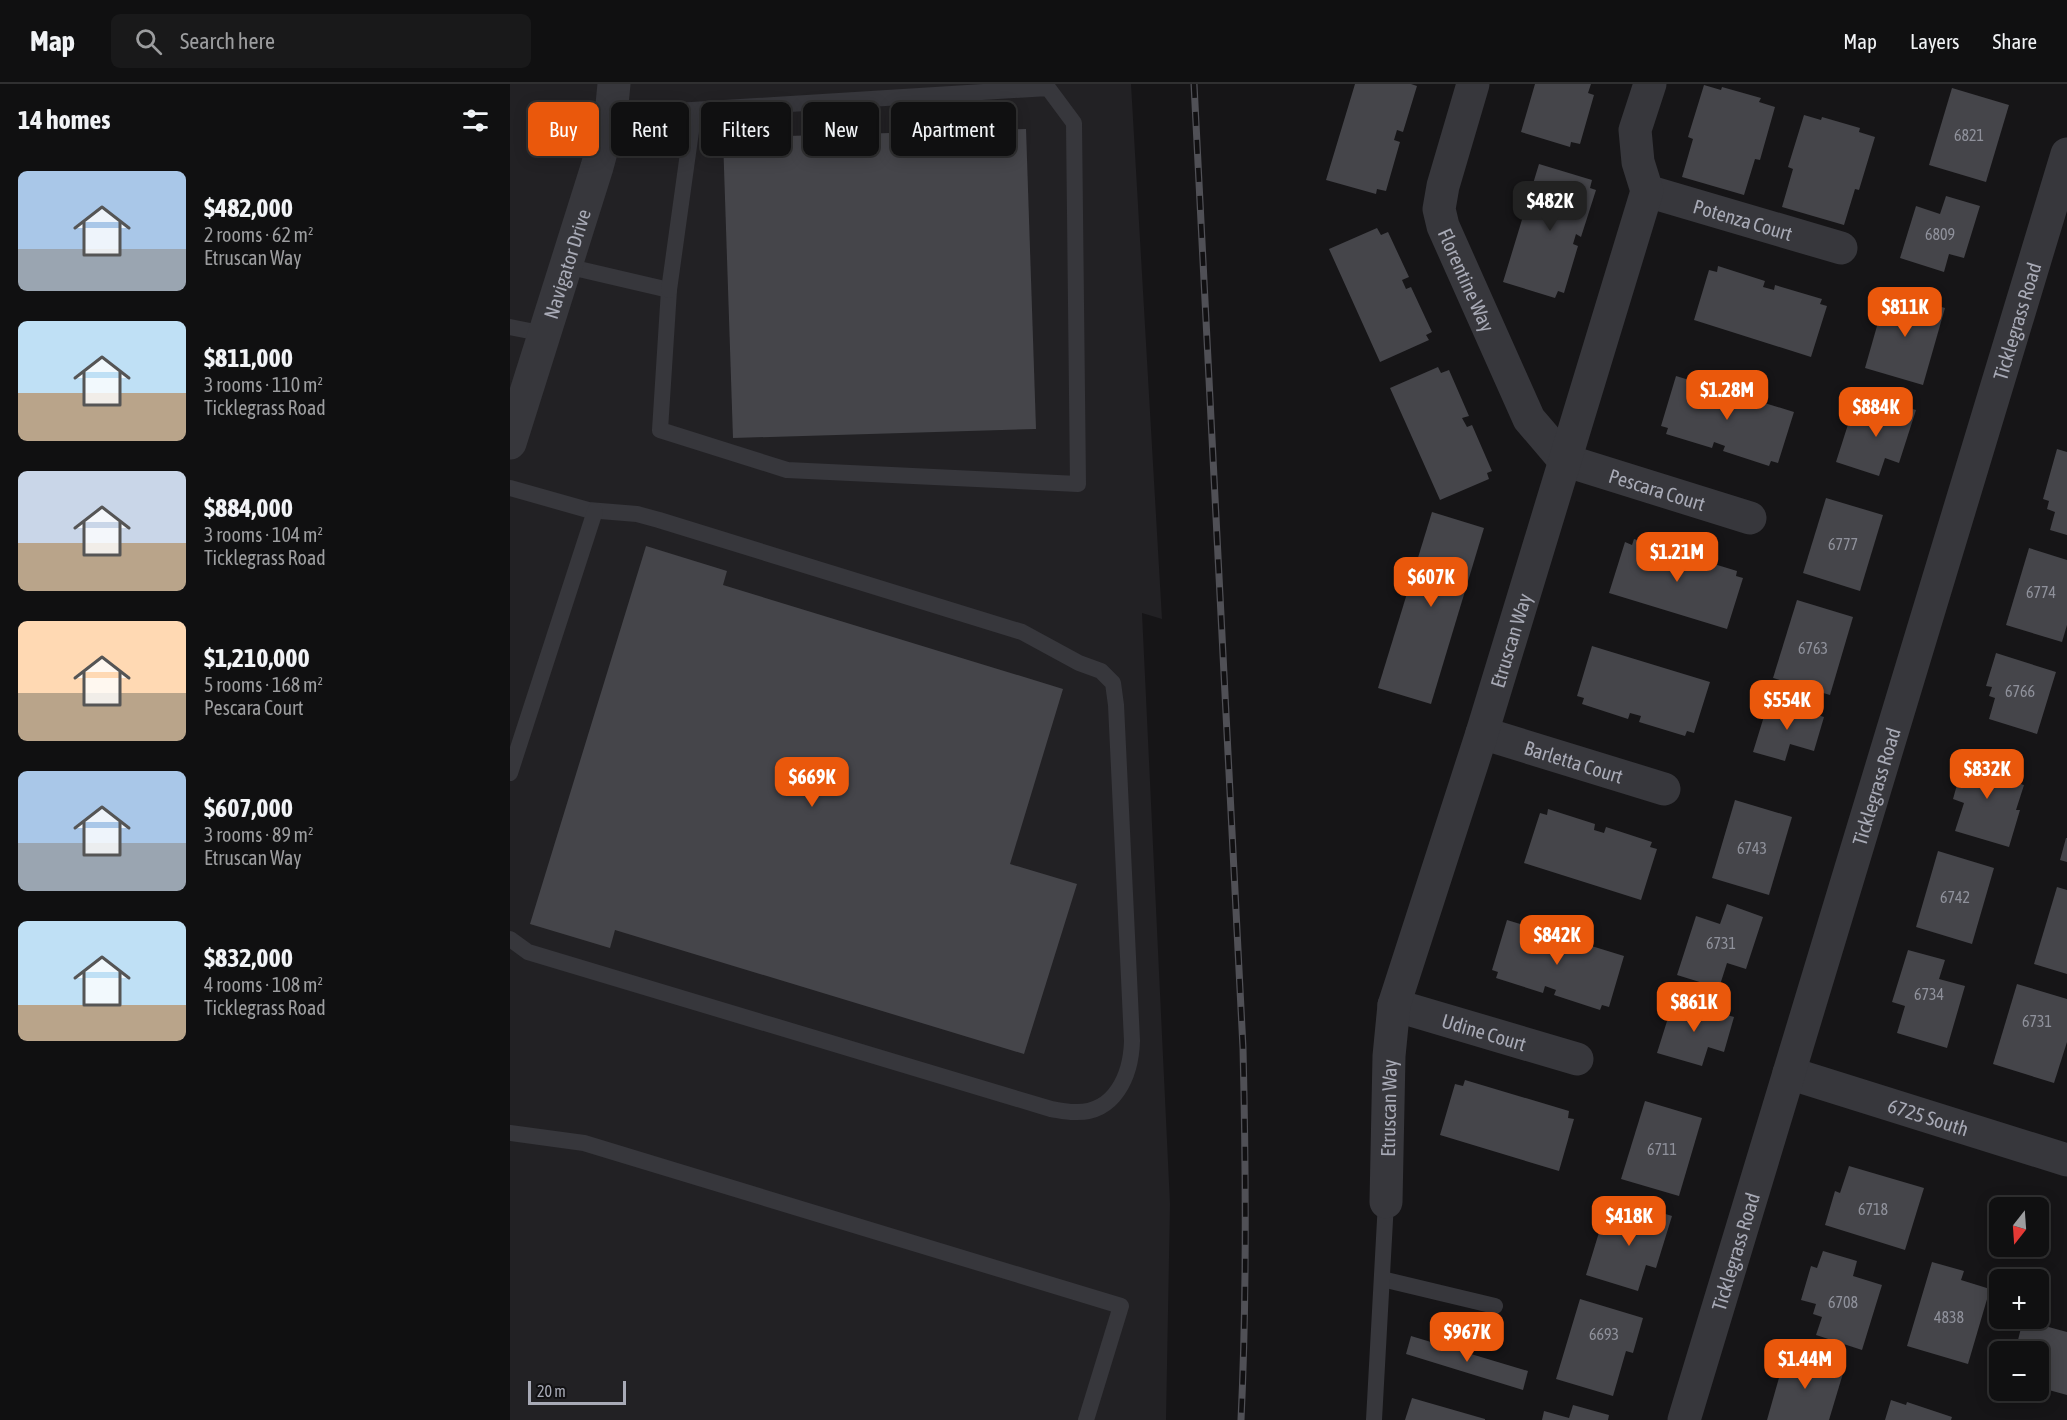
<!DOCTYPE html>
<html lang="en">
<head>
<meta charset="utf-8">
<style>
	body { margin:0; font-family:"Asap Condensed",sans-serif; background:#19191a; color:#f1f3f6; height:100vh; display:flex; flex-direction:column; font-size:22px; white-space:nowrap }
	* { box-sizing:border-box; margin:0 }
	p { font-size:20px; color:#9c9d9f }
	.icon { flex:none; width:33px; height:33px; fill:none; stroke:currentColor; stroke-width:2; stroke-linecap:round; stroke-linejoin:round }
	.map { position:relative; flex:1; overflow:hidden }
	.panel { display:flex; flex-direction:column; background:#101011; width:510px }
	.panel>* { flex:none }
	.top-card { position:absolute; left:18px; top:18px; width:570px; height:54px; display:flex; gap:12px }
	.needle { width:39px; rotate:197deg }
	.buttons { position:absolute; left:1479px; top:1113px; display:grid; gap:12px }
	.buttons a { display:grid; place-items:center; width:60px; height:60px; border-radius:9px; background:#101011; box-shadow:0 3px 15px #0003,0 0 0 2px #303031; font-size:30px }
	.scale { position:absolute; left:18px; bottom:15px; width:98px; box-sizing:border-box; padding-left:6px; border:3px solid #a8aab6; border-top:0; font-size:16px; line-height:21px; white-space:nowrap; color:#a8aab6; -webkit-text-stroke:4px #111012; paint-order:stroke }
	.price { position:absolute; translate:-50% -51px; padding:0 14px; border-radius:12px; background:#ea580c; color:#fff; font-size:20px; line-height:39px; filter:drop-shadow(0 2px 3px #0008) }
	.price::after { content:''; position:absolute; left:50%; top:36px; width:18px; height:14px; margin-left:-9px; background:inherit; clip-path:polygon(0 0,100% 0,50% 100%) }
	.price.current { background:#222; color:#fff }
	ul { padding:0; list-style:none }
	li { display:flex; align-items:center; gap:18px; height:150px; padding:0 18px }
	li span { display:grid; place-items:center; flex:none; width:168px; height:120px; border-radius:9px; color:#555 }
	li>.icon { margin-inline-start:auto }
	span .icon { width:72px; height:72px; fill:#fffc; stroke-width:1 }
	li b { font-size:26px }
	h2 { display:flex; justify-content:space-between; align-items:center; height:72px; padding:0 18px; font-size:26px }
	.pill { padding:0 21px; border-radius:9px; background:#101011; box-shadow:0 3px 15px #0003,0 0 0 2px #303031; font-size:21px; line-height:54px }
	.pill.current { background:#ea580c; color:#fff }
	header { display:flex; align-items:center; gap:36px; box-sizing:border-box; height:84px; padding:0 30px; background:#101011; border-bottom:2px solid #303031 }
	header strong { font-size:28px }
	nav { display:flex; gap:33px; margin-inline-start:auto; font-size:21px }
	.search { width:420px; height:54px; background:#19191a; display:flex; align-items:center; gap:15px; box-sizing:border-box; padding:0 21px; border-radius:9px; color:#9c9d9f; font-size:22px }
	main { display:flex; flex:1; min-height:0 }
	.map>svg:first-child { display:block }
	.built { fill:#222124 }
	.building { fill:#45454a }
	.lines { fill:none; stroke-linecap:round; stroke-linejoin:round }
	.service { stroke:#37373c; stroke-width:16 }
	.minor { stroke:#37373c; stroke-width:33 }
	.rail-casing { stroke:#505056; stroke-width:7 }
	.rail { stroke:#111012; stroke-width:4.5; stroke-dasharray:14; stroke-linecap:butt }
	.labels { text-anchor:middle; dominant-baseline:central; stroke-width:5; stroke-linejoin:round; paint-order:stroke }
	.number-label { font-size:16px; fill:#8f919b }
	.street-label { font-size:20px; fill:#a8aab6; stroke:#111012 }
</style>
</head>
<body>
<header>
<strong>Map</strong>
<div class="search"><svg class="icon" aria-label="search" viewBox="0 0 24 24"><circle cx="10" cy="10" r="6"/><path d="M15 15l6 6"/></svg>Search here</div>
<nav><a>Map</a><a>Layers</a><a>Share</a></nav>
</header>
<main>
<section class="panel">
<h2>14 homes<svg class="icon" aria-label="filters" viewBox="0 0 24 24"><path d="M4 7h16M4 17h16"/><circle cx="9" cy="7" r="2"/><circle cx="15" cy="17" r="2"/></svg></h2>
<ul>
<li><span style="background:linear-gradient(#a9c7e8 65%,#9aa5b1 0)"><svg class="icon" aria-label="home" viewBox="0 0 24 24"><path d="M3 11l9-7 9 7M6 9v11h12V9"/></svg></span><div><b>$482,000</b><p>2 rooms · 62 m²</p><p>Etruscan Way</p></div></li>
<li><span style="background:linear-gradient(#bfe0f5 60%,#b9a48a 0)"><svg class="icon" aria-label="home" viewBox="0 0 24 24"><path d="M3 11l9-7 9 7M6 9v11h12V9"/></svg></span><div><b>$811,000</b><p>3 rooms · 110 m²</p><p>Ticklegrass Road</p></div></li>
<li><span style="background:linear-gradient(#c9d6e8 60%,#b9a48a 0)"><svg class="icon" aria-label="home" viewBox="0 0 24 24"><path d="M3 11l9-7 9 7M6 9v11h12V9"/></svg></span><div><b>$884,000</b><p>3 rooms · 104 m²</p><p>Ticklegrass Road</p></div></li>
<li><span style="background:linear-gradient(#ffd9b3 60%,#b9a48a 0)"><svg class="icon" aria-label="home" viewBox="0 0 24 24"><path d="M3 11l9-7 9 7M6 9v11h12V9"/></svg></span><div><b>$1,210,000</b><p>5 rooms · 168 m²</p><p>Pescara Court</p></div></li>
<li><span style="background:linear-gradient(#a9c7e8 60%,#9aa5b1 0)"><svg class="icon" aria-label="home" viewBox="0 0 24 24"><path d="M3 11l9-7 9 7M6 9v11h12V9"/></svg></span><div><b>$607,000</b><p>3 rooms · 89 m²</p><p>Etruscan Way</p></div></li>
<li><span style="background:linear-gradient(#bfe0f5 70%,#b9a48a 0)"><svg class="icon" aria-label="home" viewBox="0 0 24 24"><path d="M3 11l9-7 9 7M6 9v11h12V9"/></svg></span><div><b>$832,000</b><p>4 rooms · 108 m²</p><p>Ticklegrass Road</p></div></li>
</ul>
</section>
<div class="map">
<svg width="1557" height="1336" viewBox="0 0 1557 1336">
	<rect width="100%" height="100%" fill="#161517"/>
	<path class="built" d="M 0,0 L 621,0 L 652,535 L 632,529 L 660,1120 L 656,1336 L 0,1336 Z"/>
	<g class="building">
		<path d="M 845,0 L 901,0 L 907,2 L 893,48 L 887,46 L 884,56 L 890,58 L 876,107 L 867,105 L 866,110 L 816,96 Z"/>
		<path d="M 1025,0 L 1081,0 L 1078,9 L 1084,11 L 1070,60 L 1061,58 L 1060,63 L 1011,48 Z"/>
		<path d="M 1194,1 L 1211,6 L 1212,3 L 1251,14 L 1249,18 L 1265,23 L 1250,76 L 1245,75 L 1234,111 L 1172,93 L 1183,55 L 1178,53 Z"/>
		<path d="M 1442,4 L 1499,21 L 1476,98 L 1419,81 Z"/>
		<path d="M 1294,31 L 1311,36 L 1312,33 L 1350,44 L 1349,48 L 1365,53 L 1349,106 L 1345,105 L 1334,141 L 1272,123 L 1283,85 L 1278,83 Z"/>
		<path d="M 516,45 L 526,345 L 223,354 L 213,54 Z"/>
		<path d="M 1029,80 L 1082,96 L 1080,104 L 1086,106 L 1071,153 L 1066,150 L 1063,160 L 1068,162 L 1054,209 L 1048,207 L 1045,214 L 993,198 Z"/>
		<path d="M 1436,112 L 1470,122 L 1454,174 L 1439,170 L 1434,188 L 1390,174 L 1406,122 L 1430,130 Z"/>
		<path d="M 867,144 L 871,151 L 878,148 L 899,193 L 892,196 L 896,205 L 901,203 L 922,248 L 916,251 L 919,256 L 870,278 L 819,165 Z"/>
		<path d="M 1208,182 L 1255,197 L 1253,203 L 1264,206 L 1265,201 L 1312,215 L 1310,220 L 1317,222 L 1301,273 L 1184,236 L 1199,186 L 1207,188 Z"/>
		<path d="M 1377,207 L 1435,224 L 1413,301 L 1355,284 Z"/>
		<path d="M 928,283 L 931,289 L 939,286 L 959,332 L 952,334 L 957,343 L 962,341 L 982,387 L 977,389 L 979,395 L 930,416 L 880,304 Z"/>
		<path d="M 1166,292 L 1284,328 L 1268,379 L 1261,377 L 1259,382 L 1213,367 L 1215,362 L 1204,358 L 1202,364 L 1156,350 L 1158,344 L 1151,342 Z"/>
		<path d="M 1372,316 L 1406,326 L 1389,379 L 1375,374 L 1369,392 L 1326,378 L 1342,328 L 1366,335 Z"/>
		<path d="M 1547,365 L 1557,368 L 1557,451 L 1540,446 L 1545,428 L 1537,425 L 1539,417 L 1533,415 Z"/>
		<path d="M 1316,414 L 1373,431 L 1350,507 L 1293,489 Z"/>
		<path d="M 922,428 L 974,444 L 921,620 L 868,604 Z"/>
		<path d="M 1124,455 L 1171,469 L 1169,475 L 1179,479 L 1181,473 L 1227,487 L 1226,492 L 1233,494 L 1217,545 L 1099,509 L 1115,458 L 1122,461 Z"/>
		<path d="M 136,462 L 217,487 L 213,501 L 553,605 L 500,780 L 567,800 L 514,970 L 105,846 L 100,864 L 20,840 Z"/>
		<path d="M 1519,464 L 1557,476 L 1557,541 L 1552,558 L 1496,541 Z"/>
		<path d="M 1287,516 L 1343,533 L 1320,611 L 1263,594 Z"/>
		<path d="M 1082,562 L 1200,598 L 1184,649 L 1177,647 L 1175,652 L 1129,638 L 1131,632 L 1120,629 L 1118,635 L 1072,620 L 1074,614 L 1067,612 Z"/>
		<path d="M 1486,569 L 1546,588 L 1527,650 L 1479,635 L 1485,614 L 1479,612 L 1482,603 L 1476,602 Z"/>
		<path d="M 1259,616 L 1314,633 L 1304,667 L 1280,660 L 1275,677 L 1243,668 Z"/>
		<path d="M 1457,665 L 1493,675 L 1487,693 L 1514,701 L 1506,726 L 1510,726 L 1499,763 L 1445,747 L 1454,719 L 1443,715 Z"/>
		<path d="M 1225,716 L 1282,733 L 1259,811 L 1202,794 Z"/>
		<path d="M 1038,725 L 1085,740 L 1084,746 L 1094,749 L 1096,743 L 1142,758 L 1140,763 L 1147,765 L 1131,816 L 1014,779 L 1030,729 L 1037,731 Z"/>
		<path d="M 1556,754 L 1557,754 L 1557,778 L 1550,776 Z"/>
		<path d="M 1428,767 L 1484,784 L 1462,860 L 1406,843 Z"/>
		<path d="M 1547,803 L 1557,806 L 1557,890 L 1524,880 Z"/>
		<path d="M 1217,820 L 1253,833 L 1236,885 L 1217,879 L 1209,904 L 1167,891 L 1186,832 L 1210,840 Z"/>
		<path d="M 997,836 L 1114,872 L 1099,923 L 1092,921 L 1090,926 L 1044,911 L 1046,906 L 1035,902 L 1033,909 L 986,894 L 988,888 L 982,886 Z"/>
		<path d="M 1398,866 L 1435,876 L 1429,895 L 1455,902 L 1437,964 L 1387,949 L 1395,922 L 1382,918 Z"/>
		<path d="M 1507,900 L 1557,915 L 1557,958 L 1544,999 L 1483,980 Z"/>
		<path d="M 1164,915 L 1224,933 L 1214,968 L 1198,963 L 1192,982 L 1147,969 Z"/>
		<path d="M 955,996 L 1059,1027 L 1058,1034 L 1064,1035 L 1049,1087 L 930,1051 L 945,1000 L 953,1002 Z"/>
		<path d="M 1135,1017 L 1192,1034 L 1169,1112 L 1111,1095 Z"/>
		<path d="M 1339,1082 L 1414,1104 L 1395,1166 L 1315,1141 L 1325,1107 L 1330,1109 Z"/>
		<path d="M 1126,1121 L 1162,1132 L 1146,1184 L 1136,1181 L 1128,1207 L 1076,1191 L 1094,1132 L 1120,1139 Z"/>
		<path d="M 1313,1167 L 1347,1177 L 1343,1192 L 1372,1201 L 1352,1266 L 1306,1251 L 1312,1233 L 1303,1230 L 1306,1220 L 1291,1216 L 1301,1182 L 1307,1184 Z"/>
		<path d="M 1422,1178 L 1454,1187 L 1451,1196 L 1480,1205 L 1458,1280 L 1397,1262 Z"/>
		<path d="M 1070,1215 L 1133,1234 L 1123,1269 L 1116,1267 L 1103,1312 L 1046,1295 Z"/>
		<path d="M 1513,1236 L 1557,1248 L 1557,1311 L 1528,1303 L 1528,1268 L 1505,1268 Z"/>
		<path d="M 901,1252 L 1018,1287 L 1013,1306 L 896,1270 Z"/>
		<path d="M 1276,1269 L 1334,1286 L 1319,1336 L 1257,1336 Z"/>
		<path d="M 902,1314 L 975,1335 L 975,1336 L 895,1336 Z"/>
		<path d="M 1381,1316 L 1396,1321 L 1397,1318 L 1442,1333 L 1441,1336 L 1375,1336 Z"/>
		<path d="M 1063,1321 L 1099,1331 L 1098,1336 L 1032,1336 L 1034,1327 L 1059,1334 Z"/>
	</g>
	<g class="lines">
		<g class="service">
			<path d="M 56,182 L 159,206 L 150,346 L 277,386 L 568,400 L 564,39 L 538,4 L 101,31"/>
			<path d="M 159,206 L 184,26"/>
			<path d="M 0,243 L 35,250"/>
			<path d="M 0,404 L 78,426 L 127,430 L 149,436 L 512,548 L 569,579 L 591,587 L 603,599 L 606,621 L 622,957 C 621,991 605,1030 564,1028 C 556,1028 548,1026 541,1025 L 18,868 L 0,855"/>
			<path d="M 0,689 L 85,427"/>
			<path d="M 0,1049 L 74,1059 L 611,1222 L 576,1336"/>
			<path d="M 872,1195 L 985,1222"/>
			<path d="M 864,1336 L 876,1118"/>
		</g>
		<g class="minor">
			<path id="s1" d="M 963,0 L 933,102 L 929,125 L 933,142 L 1019,335 L 1054,376 L 1240,434"/>
			<path id="s2" d="M 1137,107 L 1331,164"/>
			<path id="s3" d="M 0,359 L 87,83 L 101,31 L 104,0"/>
			<path id="s4" d="M 972,649 L 1154,705"/>
			<path id="s5" d="M 884,921 L 1067,975"/>
			<path id="s6" d="M 1279,989 L 1557,1076"/>
			<path id="s7" d="M 876,1118 L 879,972 L 884,921 L 972,649 L 1137,107 L 1128,78 L 1125,46 L 1140,0"/>
			<path id="s8" d="M 1174,1336 L 1557,70"/>
		</g>
		<g class="rail-casing">
			<path id="rail" d="M 684,0 L 733,964 C 736,1088 737,1212 731,1336"/>
		</g>
		<use href="#rail" class="rail"/>
	</g>
	<g class="labels">
		<g class="number-label">
			<text x="1459" y="51">6821</text>
			<text x="1430" y="150">6809</text>
			<text x="1333" y="460">6777</text>
			<text x="1531" y="508">6774</text>
			<text x="1303" y="564">6763</text>
			<text x="1510" y="607">6766</text>
			<text x="1242" y="764">6743</text>
			<text x="1445" y="813">6742</text>
			<text x="1211" y="859">6731</text>
			<text x="1419" y="910">6734</text>
			<text x="1527" y="937">6731</text>
			<text x="1152" y="1065">6711</text>
			<text x="1363" y="1125">6718</text>
			<text x="1333" y="1218">6708</text>
			<text x="1439" y="1233">4838</text>
			<text x="1094" y="1250">6693</text>
		</g>
		<g class="street-label">
			<text stroke="none"><textPath href="#s2" startOffset="100">Potenza Court</textPath></text>
			<text stroke="none"><textPath href="#s3" startOffset="188">Navigator Drive</textPath></text>
			<text stroke="none"><textPath href="#s1" startOffset="206">Florentine Way</textPath></text>
			<text stroke="none"><textPath href="#s8" startOffset="1148">Ticklegrass Road</textPath></text>
			<text stroke="none"><textPath href="#s1" startOffset="510">Pescara Court</textPath></text>
			<text stroke="none"><textPath href="#s7" startOffset="580">Etruscan Way</textPath></text>
			<text stroke="none"><textPath href="#s4" startOffset="96">Barletta Court</textPath></text>
			<text stroke="none"><textPath href="#s8" startOffset="662">Ticklegrass Road</textPath></text>
			<text stroke="none"><textPath href="#s5" startOffset="94">Udine Court</textPath></text>
			<text stroke="none"><textPath href="#s7" startOffset="94">Etruscan Way</textPath></text>
			<text stroke="none"><textPath href="#s6" startOffset="146">6725 South</textPath></text>
			<text stroke="none"><textPath href="#s8" startOffset="176">Ticklegrass Road</textPath></text>
		</g>
	</g>
</svg>
<div class="buttons">
<a><svg class="needle" viewBox="-14 -14 28 28"><path d="M0-13l5 13h-10z" fill="#e53935"/><path d="M0 13l5-13h-10z" fill="#9c9d9f"/></svg></a>
<a>+</a>
<a>−</a>
</div>
<div class="scale">20 m</div>
<b class="price current" style="left:1040px;top:148px">$482K</b>
<b class="price" style="left:1395px;top:254px">$811K</b>
<b class="price" style="left:1217px;top:337px">$1.28M</b>
<b class="price" style="left:1366px;top:354px">$884K</b>
<b class="price" style="left:1167px;top:499px">$1.21M</b>
<b class="price" style="left:921px;top:524px">$607K</b>
<b class="price" style="left:1277px;top:647px">$554K</b>
<b class="price" style="left:1477px;top:716px">$832K</b>
<b class="price" style="left:302px;top:724px">$669K</b>
<b class="price" style="left:1047px;top:882px">$842K</b>
<b class="price" style="left:1184px;top:949px">$861K</b>
<b class="price" style="left:1119px;top:1163px">$418K</b>
<b class="price" style="left:957px;top:1279px">$967K</b>
<b class="price" style="left:1295px;top:1306px">$1.44M</b>
<div class="top-card">
<a class="pill current">Buy</a>
<a class="pill">Rent</a>
<a class="pill">Filters</a>
<a class="pill">New</a>
<a class="pill">Apartment</a>
</div>
</div>
</main>
</body>
</html>
